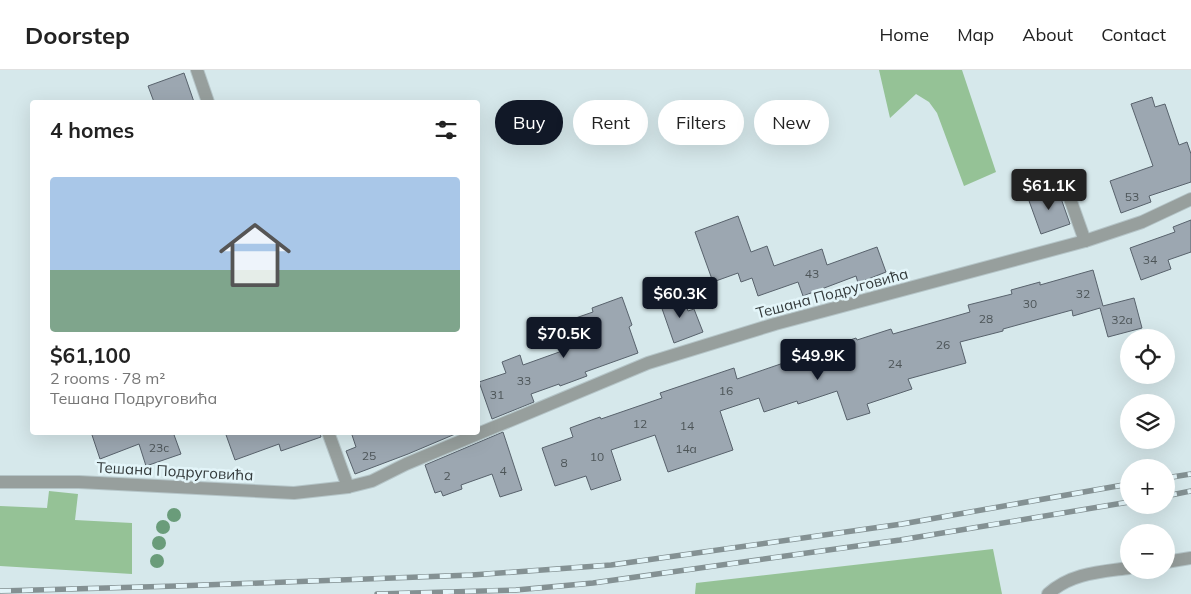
<!DOCTYPE html>
<html lang="en">
<head>
<meta charset="utf-8">
<style>
	body { margin:0; font-family:Mulish,sans-serif; background:#f2f2f2; color:#222; height:100vh; display:flex; flex-direction:column; font-size:19px; white-space:nowrap }
	* { box-sizing:border-box; margin:0 }
	p { font-size:16px; color:#767676 }
	.icon { flex:none; width:28px; height:28px; fill:none; stroke:currentColor; stroke-width:2; stroke-linecap:round; stroke-linejoin:round }
	.map { position:relative; flex:1; overflow:hidden }
	.drawer { position:absolute; left:30px; top:30px; width:450px; height:335px; display:flex; flex-direction:column; background:#fff; border-radius:5px; box-shadow:0 5px 20px #0002 }
	.drawer>* { flex:none }
	.guide { position:absolute; left:495px; top:30px; width:475px; height:45px; display:flex; gap:10px }
	.controls { position:absolute; left:1120px; top:259px; display:grid; gap:10px }
	.controls a { display:grid; place-items:center; width:55px; height:55px; border-radius:50%; background:#fff; box-shadow:0 5px 20px #0002; font-size:25px }
	.price { position:absolute; translate:-50% -42px; padding:0 11px; border-radius:5px; background:#111827; color:#fff; font-size:16px; line-height:32px; filter:drop-shadow(0 1px 2px #0008) }
	.price::after { content:''; position:absolute; left:50%; top:30px; width:15px; height:11px; margin-left:-8px; background:inherit; clip-path:polygon(0 0,100% 0,50% 100%) }
	.price.on { background:#222; color:#fff }
	ul { padding:0; list-style:none }
	li { display:grid; align-content:center; gap:10px; height:265px; padding:0 20px }
	li+li { border-top:1px solid #e0e0e0 }
	li span { display:grid; place-items:center; height:155px; border-radius:5px; color:#555 }
	li>.icon { margin-inline-start:auto }
	span .icon { width:90px; height:90px; fill:#fffc; stroke-width:1 }
	li b { font-size:21px }
	h2 { display:flex; justify-content:space-between; align-items:center; height:60px; padding:0 20px; font-size:21px }
	.pill { padding:0 18px; border-radius:22px; background:#fff; box-shadow:0 5px 20px #0002; font-size:18px; line-height:45px }
	.pill.on { background:#111827; color:#fff }
	header { display:flex; align-items:center; gap:30px; box-sizing:border-box; height:70px; padding:0 25px; background:#fff; border-bottom:1px solid #e0e0e0 }
	header strong { font-size:24px }
	nav { display:flex; gap:28px; margin-inline-start:auto; font-size:18px }
	.map>svg:first-child { display:block }
	.green { fill:#95c296 }
	.building { fill:#9ca7b1; stroke:#58626c }
	.lines { fill:none; stroke-linecap:round; stroke-linejoin:round }
	.minor-casing { stroke:#b5c5c8; stroke-width:14 }
	.minor { stroke:#979f9d; stroke-width:12 }
	.rail-casing { stroke:#849193; stroke-width:5.5 }
	.rail { stroke:#e3f5f9; stroke-width:4; stroke-dasharray:11; stroke-linecap:butt }
	.tree { fill:#6a9c7a }
	.labels { text-anchor:middle; dominant-baseline:central; stroke-width:5; stroke-linejoin:round; paint-order:stroke }
	.number-label { font-size:12px; fill:#4d5558 }
	.street-label { font-size:15px; fill:#333a3b; stroke:#e3f5f9 }
</style>
</head>
<body>
<header>
<strong>Doorstep</strong>
<nav><a>Home</a><a>Map</a><a>About</a><a>Contact</a></nav>
</header>
<div class="map">
<svg width="1191" height="524" viewBox="0 0 1191 524">
	<rect width="100%" height="100%" fill="#d6e8eb"/>
	<g class="green">
		<path d="M 879,0 L 962,0 L 996,102 L 964,116 L 937,43 L 929,32 L 916,24 L 890,48 Z"/>
		<path d="M 49,421 L 78,424 L 75,450 L 132,453 L 132,504 L 0,496 L 0,436 L 47,438 Z"/>
		<path d="M 993,479 L 1002,524 L 695,524 L 696,513 Z"/>
	</g>
	<g class="building">
		<path d="M 184,3 L 194,32 L 154,32 L 148,16 Z"/>
		<path d="M 1152,27 L 1155,37 L 1165,34 L 1179,75 L 1187,72 L 1191,84 L 1191,112 L 1149,126 L 1151,132 L 1121,143 L 1110,111 L 1153,96 L 1131,34 Z"/>
		<path d="M 1057,117 L 1070,154 L 1041,164 L 1028,128 Z"/>
		<path d="M 738,146 L 751,182 L 767,176 L 774,196 L 822,179 L 827,195 L 877,177 L 886,202 L 858,213 L 856,206 L 803,226 L 798,212 L 758,226 L 752,208 L 741,212 L 738,203 L 713,212 L 695,162 Z"/>
		<path d="M 1191,150 L 1191,182 L 1168,190 L 1171,199 L 1141,210 L 1130,178 L 1175,162 L 1173,157 Z"/>
		<path d="M 1093,200 L 1103,236 L 1134,228 L 1142,258 L 1108,267 L 1100,238 L 1073,246 L 1072,240 L 1003,259 L 1003,261 L 960,272 L 966,293 L 908,309 L 912,319 L 867,334 L 870,343 L 847,350 L 837,321 L 798,334 L 797,331 L 764,342 L 759,328 L 720,341 L 733,380 L 668,402 L 655,365 L 611,380 L 621,410 L 591,420 L 586,406 L 555,416 L 542,378 L 573,367 L 570,358 L 600,347 L 601,349 L 662,328 L 660,323 L 734,298 L 737,309 L 856,268 L 857,270 L 891,259 L 893,264 L 970,242 L 968,235 L 1012,224 L 1011,220 L 1040,212 L 1040,215 Z"/>
		<path d="M 677,223 L 680,232 L 684,230 L 688,241 L 694,239 L 703,262 L 674,273 L 659,230 Z"/>
		<path d="M 622,227 L 632,255 L 629,257 L 638,283 L 585,302 L 587,306 L 560,316 L 559,314 L 531,324 L 534,332 L 492,349 L 479,312 L 506,303 L 502,292 L 520,285 L 523,295 L 576,276 L 567,251 L 593,242 L 592,238 Z"/>
		<path d="M 91,362 L 173,362 L 181,384 L 146,396 L 139,374 L 100,389 Z"/>
		<path d="M 225,362 L 320,362 L 321,367 L 281,381 L 279,374 L 235,390 Z"/>
		<path d="M 351,362 L 460,362 L 408,384 L 355,404 L 346,381 L 356,377 Z"/>
		<path d="M 503,362 L 522,420 L 500,427 L 492,404 L 461,415 L 462,419 L 443,426 L 441,421 L 435,423 L 425,395 Z"/>
	</g>
	<g class="lines">
		<g class="minor-casing">
			<g id="minor">
				<path d="M 197,0 L 208,32"/>
				<path d="M 1063,109 L 1085,171"/>
				<path d="M 328,362 L 348,417"/>
				<path d="M 0,412 L 79,412 L 294,423 L 348,417 L 372,411 L 406,394 L 648,293 L 775,254 L 1085,171 L 1142,152 L 1191,129"/>
				<path d="M 1166,492 L 1191,488"/>
				<path d="M 1048,524 C 1071,503 1100,502 1129,498"/>
			</g>
		</g>
		<use href="#minor" class="minor"/>
		<g class="rail-casing">
			<g id="rail">
				<path d="M 1166,408 L 1191,404"/>
				<path d="M 1166,426 L 1191,421"/>
				<path d="M 0,521 L 177,516 L 472,505 L 611,495 L 902,454 L 1129,414"/>
				<path d="M 377,524 L 516,520 L 593,513 L 900,470 L 1129,432"/>
			</g>
		</g>
		<use href="#rail" class="rail"/>
	</g>
	<g class="tree">
		<circle cx="174" cy="445" r="7"/>
		<circle cx="163" cy="457" r="7"/>
		<circle cx="159" cy="473" r="7"/>
		<circle cx="157" cy="491" r="7"/>
	</g>
	<g class="labels">
		<g class="number-label">
			<text x="1132" y="126">53</text>
			<text x="1150" y="189">34</text>
			<text x="812" y="203">43</text>
			<text x="1083" y="223">32</text>
			<text x="1030" y="233">30</text>
			<text x="986" y="248">28</text>
			<text x="1122" y="249">32a</text>
			<text x="943" y="274">26</text>
			<text x="895" y="293">24</text>
			<text x="524" y="310">33</text>
			<text x="726" y="320">16</text>
			<text x="497" y="324">31</text>
			<text x="640" y="353">12</text>
			<text x="687" y="355">14</text>
			<text x="159" y="377">23c</text>
			<text x="686" y="378">14a</text>
			<text x="369" y="385">25</text>
			<text x="597" y="386">10</text>
			<text x="564" y="392">8</text>
			<text x="503" y="400">4</text>
			<text x="447" y="405">2</text>
		</g>
		<g class="street-label">
			<text transform="translate(832 223) rotate(-15)">Тешана Подруговића</text>
			<text transform="translate(175 401) rotate(3)">Тешана Подруговића</text>
		</g>
	</g>
</svg>
<div class="controls">
<a><svg class="icon" aria-label="locate" viewBox="0 0 24 24"><circle cx="12" cy="12" r="6"/><path d="M12 2v4M12 18v4M2 12h4M18 12h4"/></svg></a>
<a><svg class="icon" aria-label="layers" viewBox="0 0 24 24"><path d="M12 4l9 5-9 5-9-5zM3 14l9 5 9-5"/></svg></a>
<a>+</a>
<a>−</a>
</div>
<b class="price on" style="left:1049px;top:141px">$61.1K</b>
<b class="price" style="left:680px;top:249px">$60.3K</b>
<b class="price" style="left:564px;top:289px">$70.5K</b>
<b class="price" style="left:818px;top:311px">$49.9K</b>
<div class="guide">
<a class="pill on">Buy</a>
<a class="pill">Rent</a>
<a class="pill">Filters</a>
<a class="pill">New</a>
</div>
<section class="drawer">
<h2>4 homes<svg class="icon" aria-label="filters" viewBox="0 0 24 24"><path d="M4 7h16M4 17h16"/><circle cx="9" cy="7" r="2"/><circle cx="15" cy="17" r="2"/></svg></h2>
<ul>
<li><span style="background:linear-gradient(#a9c7e8 60%,#7fa58c 0)"><svg class="icon" aria-label="home" viewBox="0 0 24 24"><path d="M3 11l9-7 9 7M6 9v11h12V9"/></svg></span><div><b>$61,100</b><p>2 rooms · 78 m²</p><p>Тешана Подруговића</p></div></li>
</ul>
</section>
</div>
</body>
</html>
